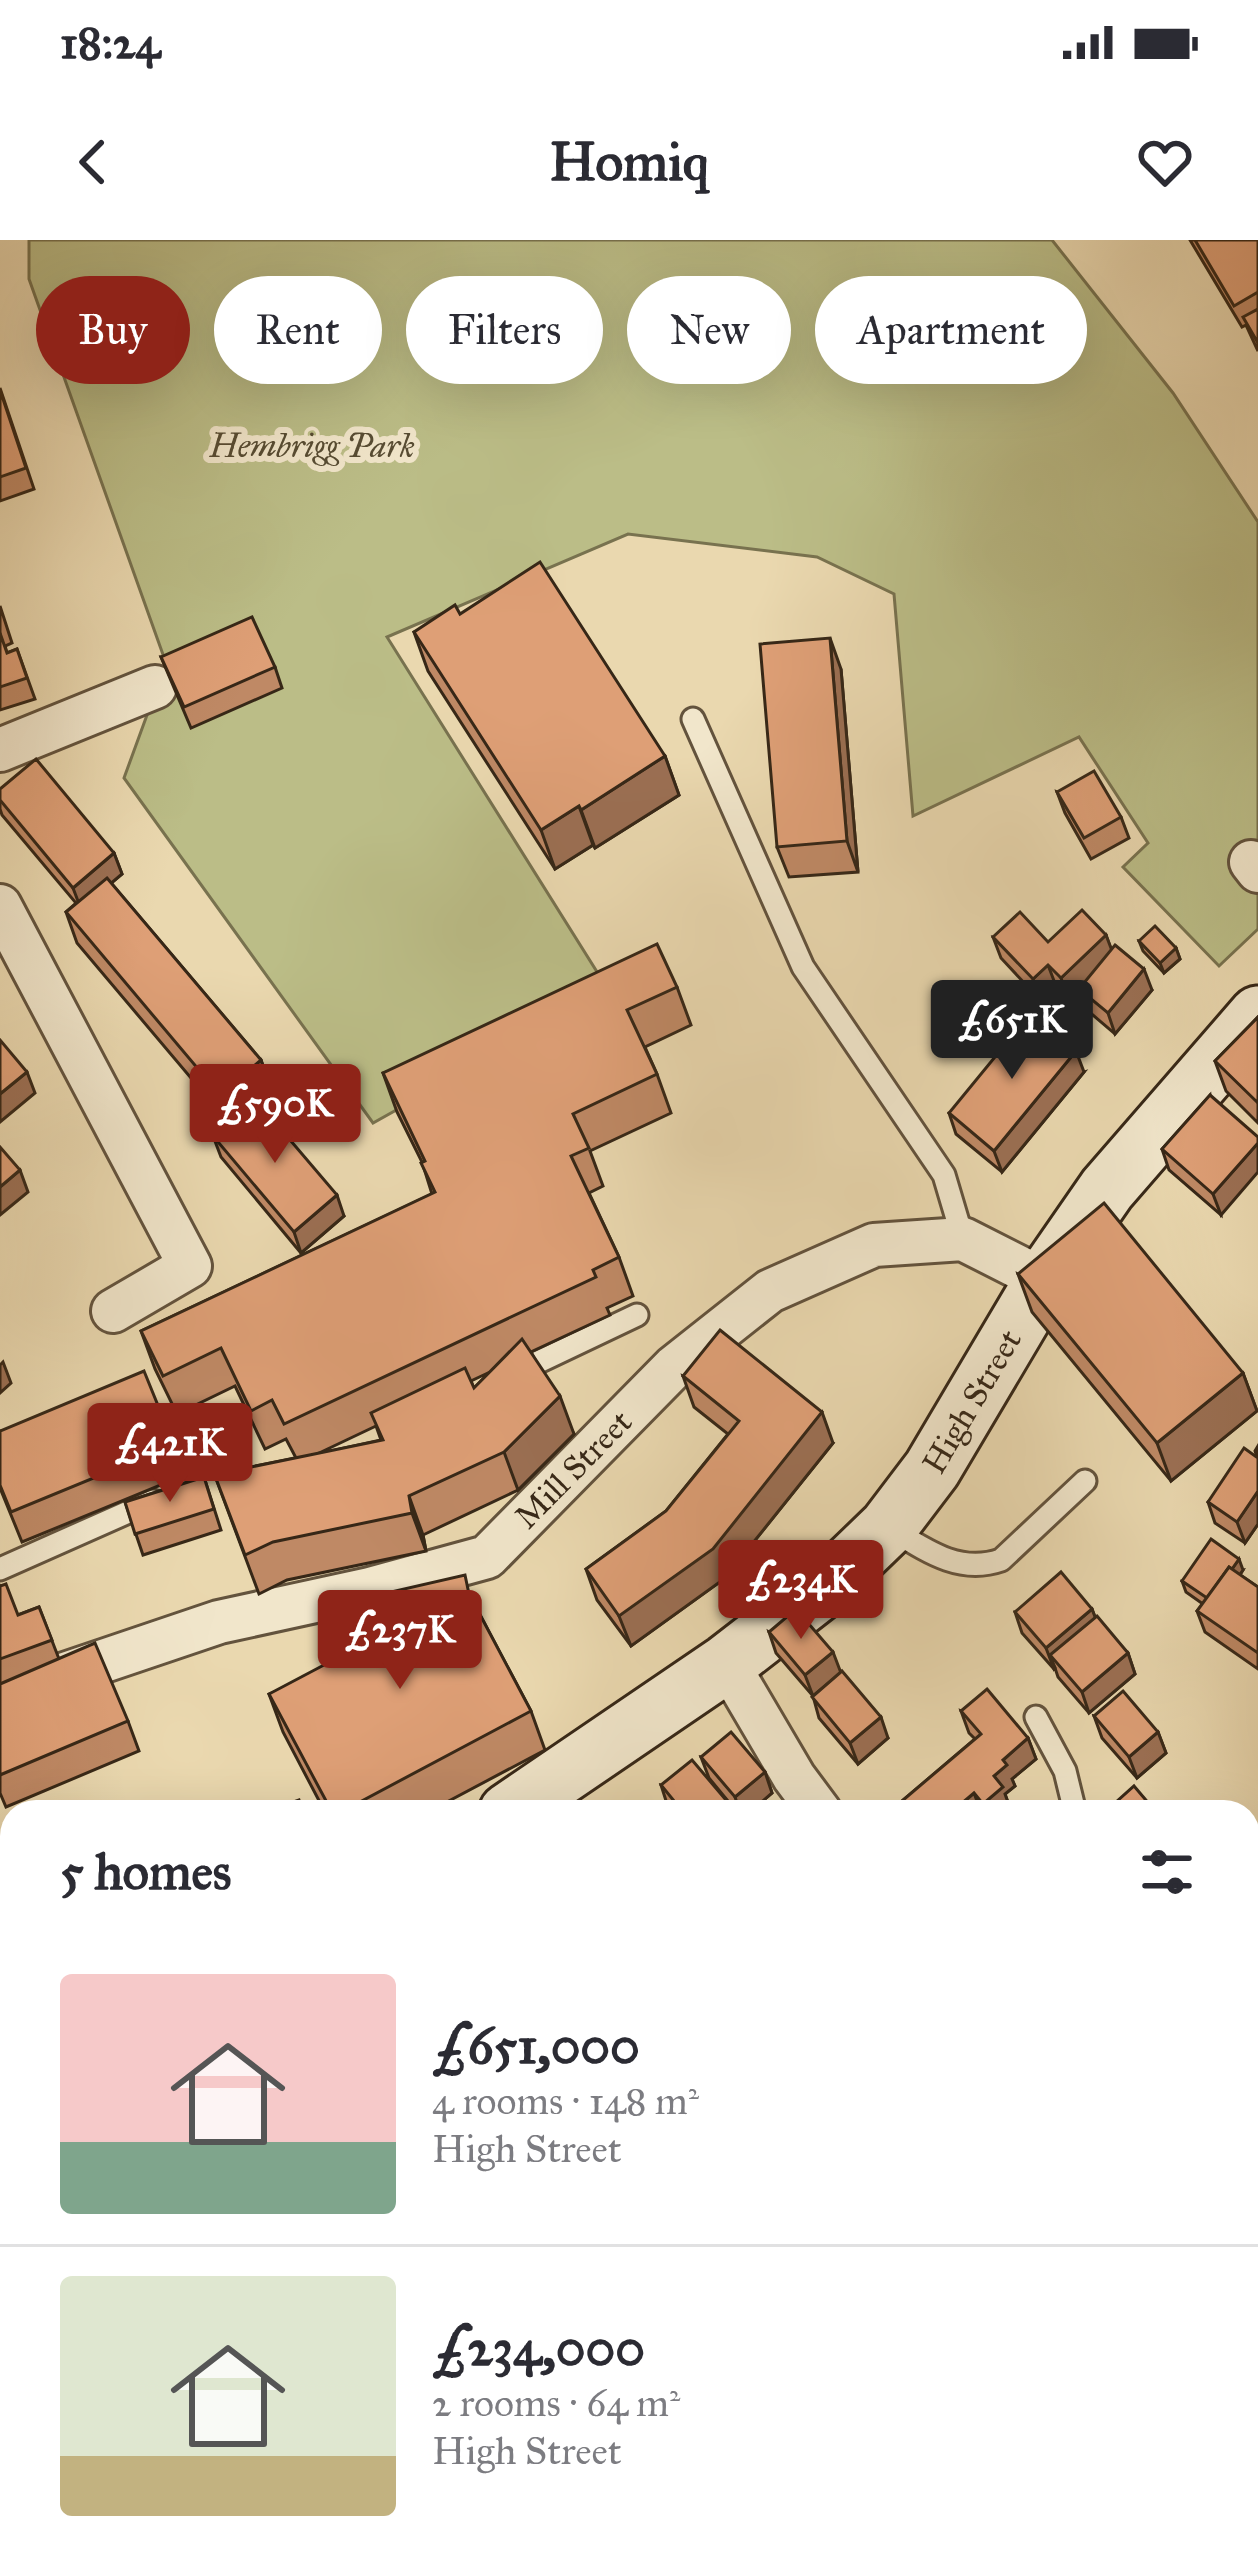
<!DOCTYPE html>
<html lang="en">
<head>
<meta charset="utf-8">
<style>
	body { margin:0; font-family:"IM FELL Great Primer",serif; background:#f2f2f3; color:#2b2b33; height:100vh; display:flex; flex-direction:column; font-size:45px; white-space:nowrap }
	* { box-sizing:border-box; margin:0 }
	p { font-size:39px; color:#7c7c81 }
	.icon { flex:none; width:66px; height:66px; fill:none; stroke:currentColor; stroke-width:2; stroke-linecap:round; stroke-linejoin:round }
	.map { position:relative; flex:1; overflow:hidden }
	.side { position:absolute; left:0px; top:1560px; width:1260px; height:768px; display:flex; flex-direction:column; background:#fff; border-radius:36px 36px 0 0; box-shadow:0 12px 48px #0002 }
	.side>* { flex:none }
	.top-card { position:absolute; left:36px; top:36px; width:1188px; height:108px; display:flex; gap:24px }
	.price { position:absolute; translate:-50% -102px; padding:0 27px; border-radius:12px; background:#8f2418; color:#fff; font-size:39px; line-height:78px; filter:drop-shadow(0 3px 6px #0008) }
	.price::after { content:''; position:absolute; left:50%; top:72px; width:36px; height:27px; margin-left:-18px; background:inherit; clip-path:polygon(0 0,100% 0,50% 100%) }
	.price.selected { background:#222; color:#fff }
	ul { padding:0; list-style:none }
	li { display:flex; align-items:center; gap:36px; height:300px; padding:0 60px }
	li+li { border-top:3px solid #e1e1e2 }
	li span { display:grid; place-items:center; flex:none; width:336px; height:240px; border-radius:12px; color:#555 }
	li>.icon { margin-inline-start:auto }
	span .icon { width:144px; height:144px; fill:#fffc; stroke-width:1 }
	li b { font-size:51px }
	h2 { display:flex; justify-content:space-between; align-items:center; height:144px; padding:0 60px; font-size:51px }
	.pill { padding:0 42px; border-radius:54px; background:#fff; box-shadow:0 12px 48px #0002; font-size:42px; line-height:108px }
	.pill.selected { background:#8f2418; color:#fff }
	.status { display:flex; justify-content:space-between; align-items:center; height:84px; padding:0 60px; background:#fff; direction:ltr }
	.status svg { height:33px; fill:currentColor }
	header { display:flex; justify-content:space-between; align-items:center; height:156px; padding:0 60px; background:#fff; font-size:54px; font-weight:700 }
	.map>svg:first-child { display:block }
	.green { fill:#bbbd87; stroke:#78724f; stroke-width:3 }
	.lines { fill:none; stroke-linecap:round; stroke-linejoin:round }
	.lane-casing { stroke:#63533d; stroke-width:27 }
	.street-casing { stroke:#63533d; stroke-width:48 }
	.secondary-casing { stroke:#362717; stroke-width:63 }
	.lane { stroke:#f1e6cb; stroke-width:21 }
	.street { stroke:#f1e6cb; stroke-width:42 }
	.secondary { stroke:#f1e6cb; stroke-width:57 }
	.wall { fill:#bf8965; stroke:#362717; stroke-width:3; fill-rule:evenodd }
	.shaded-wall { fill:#9b6f53; stroke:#362717; stroke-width:3 }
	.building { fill:#de9f76; stroke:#362717; stroke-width:3 }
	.labels { text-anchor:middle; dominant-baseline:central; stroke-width:12; stroke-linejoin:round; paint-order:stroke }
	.park-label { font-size:33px; font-style:italic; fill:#574c33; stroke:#f1e6cb }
	.street-label { font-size:33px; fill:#362717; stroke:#f1e6cb }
</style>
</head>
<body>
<div class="status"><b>18:24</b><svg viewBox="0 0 49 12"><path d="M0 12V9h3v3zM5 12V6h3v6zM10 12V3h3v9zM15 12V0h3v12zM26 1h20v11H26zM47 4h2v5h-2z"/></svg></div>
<header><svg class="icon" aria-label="back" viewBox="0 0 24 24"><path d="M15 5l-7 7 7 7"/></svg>Homiq<svg class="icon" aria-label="heart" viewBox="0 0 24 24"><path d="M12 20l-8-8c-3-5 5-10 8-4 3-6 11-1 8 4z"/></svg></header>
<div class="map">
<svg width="1258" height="2328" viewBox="0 0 1258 2328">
	<rect width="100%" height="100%" fill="#ead8af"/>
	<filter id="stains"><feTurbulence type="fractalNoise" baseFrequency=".00167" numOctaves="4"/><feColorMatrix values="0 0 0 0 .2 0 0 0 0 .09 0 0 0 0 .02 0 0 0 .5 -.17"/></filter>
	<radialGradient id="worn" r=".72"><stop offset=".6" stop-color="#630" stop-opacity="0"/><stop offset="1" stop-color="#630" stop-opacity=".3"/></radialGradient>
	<g class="green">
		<path d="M 29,0 L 1052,0 L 1173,153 L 1258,282 L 1258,689 L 1219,726 L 1123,627 L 1148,603 L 1079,497 L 913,576 L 894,354 L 817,317 L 628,294 L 387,397 L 609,751 L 373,883 L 124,538 L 166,423 L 29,39 Z"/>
		<path d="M 0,1683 L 12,1686 L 12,1828 L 0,1832 Z"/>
	</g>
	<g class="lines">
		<g class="lane-casing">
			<g id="lane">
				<path d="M 693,479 L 803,727 L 944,935 L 963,999"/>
				<path d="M 511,1135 L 637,1075"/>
				<path d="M 888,1287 C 924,1309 958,1335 1001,1320 L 1085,1241"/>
				<path d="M 0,1329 L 153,1261"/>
				<path d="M 1036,1477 L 1065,1531 L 1075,1572"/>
				<path d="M 1111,2316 L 1126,2328"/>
			</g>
		</g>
		<g class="street-casing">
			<g id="street">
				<path d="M 0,510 L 155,447"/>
				<path d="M 1251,622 L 1258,631"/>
				<path d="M 0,666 L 190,1026 L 113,1071"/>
				<path d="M 727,1423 L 794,1537 L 820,1572"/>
				<path id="s1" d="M 0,1456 L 219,1382 L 370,1349 L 487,1317 L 674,1127 L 770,1051 L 874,1005 L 963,999 L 1044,1040"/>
			</g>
		</g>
		<g class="secondary-casing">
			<g id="secondary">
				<path id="s2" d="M 508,1572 L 727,1423 L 830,1343 L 888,1287 L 932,1229 L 1044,1040 L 1107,949 L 1258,775"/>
				<path d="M 0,1643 L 12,1645"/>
				<path d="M 0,1873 L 12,1884"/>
				<path d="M 613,2316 L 630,2328"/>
			</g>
		</g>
		<use href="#lane" class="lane"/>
		<use href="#street" class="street"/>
		<use href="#secondary" class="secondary"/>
	</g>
	<g class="wall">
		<path d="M 1190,0 L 1258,0 L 1258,111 L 1246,85 L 1242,87 Z"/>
		<path d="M 0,148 L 34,249 L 0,261 Z"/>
		<path d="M 0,366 L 12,403 L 5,406 L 7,413 L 17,409 L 35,459 L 0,470 Z"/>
		<path d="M 460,374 L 665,516 L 679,555 L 595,608 L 593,605 L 555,629 L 428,431 L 414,392 Z"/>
		<path d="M 161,417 L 275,427 L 282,448 L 191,488 Z"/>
		<path d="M 841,429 L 858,632 L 789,637 L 777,607 Z"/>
		<path d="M 0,549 L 114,613 L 122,634 L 111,643 L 261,820 L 272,851 L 258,862 L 344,976 L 301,1013 L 221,917 L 213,896 L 229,883 L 77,703 L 66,672 L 76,663 L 2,575 L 0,569 Z"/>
		<path d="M 1057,552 L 1121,577 L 1129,598 L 1091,619 L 1065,573 Z"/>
		<path d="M 1106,695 L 1111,709 L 1152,750 L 1115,794 L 1087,770 L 1079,749 L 1068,759 L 1056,746 L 1040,760 L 1001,718 L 993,697 L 1048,702 Z"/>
		<path d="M 1139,701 L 1176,708 L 1180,719 L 1164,733 L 1143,711 Z"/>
		<path d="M 677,747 L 691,785 L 645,807 L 657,834 L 671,873 L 590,911 L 603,946 L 589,953 L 619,1017 L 633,1056 L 607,1068 L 610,1075 L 531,1112 L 574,1194 L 518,1250 L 423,1295 L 426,1311 L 287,1340 L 259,1354 L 209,1220 L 251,1227 L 296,1218 L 286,1199 L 265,1209 L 235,1146 L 177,1174 L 155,1129 L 141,1091 L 432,954 L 422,922 L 397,872 L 383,833 ZM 490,1132 L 474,1148 L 471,1141 ZM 376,1186 L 381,1200 L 317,1214 Z"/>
		<path d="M 1258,777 L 1258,883 L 1226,851 L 1215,821 Z"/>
		<path d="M 1084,832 L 1002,932 L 956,894 L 949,873 Z"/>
		<path d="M 1210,855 L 1221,975 L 1169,930 L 1162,909 Z"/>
		<path d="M 1018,1034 L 1243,1133 L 1257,1171 L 1171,1241 L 1032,1072 Z"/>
		<path d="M 683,1136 L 833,1203 L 724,1339 L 631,1406 L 597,1360 L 586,1329 L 666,1271 L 728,1194 L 694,1167 Z"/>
		<path d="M 0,1191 L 174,1205 L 185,1235 L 22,1302 L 0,1248 Z"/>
		<path d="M 1258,1206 L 1258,1284 L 1245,1303 L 1215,1283 L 1208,1262 L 1257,1217 L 1255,1211 Z"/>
		<path d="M 204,1237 L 221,1290 L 143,1315 L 125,1262 Z"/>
		<path d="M 1243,1330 L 1240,1335 L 1258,1347 L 1258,1429 L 1205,1392 L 1197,1371 L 1203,1364 L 1186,1352 L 1182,1341 Z"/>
		<path d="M 0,1346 L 18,1375 L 39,1367 L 59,1419 L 128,1481 L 139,1511 L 6,1567 L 0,1553 Z"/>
		<path d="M 477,1369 L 531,1471 L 545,1510 L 428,1572 L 325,1572 L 283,1492 L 269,1454 Z"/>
		<path d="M 1092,1369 L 1095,1377 L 1128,1413 L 1135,1434 L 1089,1473 L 1058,1437 L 1055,1428 L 1054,1429 L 1022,1393 L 1015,1372 Z"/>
		<path d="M 769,1392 L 840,1433 L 888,1498 L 858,1524 L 819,1478 L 813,1456 L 776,1413 Z"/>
		<path d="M 961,1471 L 1028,1498 L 1036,1519 L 1012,1539 L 1015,1546 L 1005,1554 L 1010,1568 L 1006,1572 L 889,1572 L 975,1499 L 969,1493 Z"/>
		<path d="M 1094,1476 L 1158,1492 L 1166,1513 L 1137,1538 L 1102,1498 Z"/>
		<path d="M 701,1517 L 765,1532 L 772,1553 L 750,1572 L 737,1572 L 709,1538 Z"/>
		<path d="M 661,1545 L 726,1560 L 731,1572 L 673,1572 L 668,1567 Z"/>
	</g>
	<g class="shaded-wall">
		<path d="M 830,398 L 841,429 L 858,632 L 847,601 Z"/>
		<path d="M 665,516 L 679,555 L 595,608 L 581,570 Z"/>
		<path d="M 579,566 L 593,605 L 555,629 L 541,590 Z"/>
		<path d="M 114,613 L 122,634 L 81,669 L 73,648 Z"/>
		<path d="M 1106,695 L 1114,716 L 1068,759 L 1061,738 Z"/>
		<path d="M 1176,708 L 1180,719 L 1164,733 L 1160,723 Z"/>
		<path d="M 1048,725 L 1056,746 L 1040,760 L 1033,739 Z"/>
		<path d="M 1144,729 L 1152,750 L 1115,794 L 1108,773 Z"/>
		<path d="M 1076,811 L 1084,832 L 1002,932 L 994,911 Z"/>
		<path d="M 261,820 L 272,851 L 231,885 L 220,855 Z"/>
		<path d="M 27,832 L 35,853 L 0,882 L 0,854 Z"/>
		<path d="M 1258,903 L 1258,932 L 1221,975 L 1213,954 Z"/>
		<path d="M 20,930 L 28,952 L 0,975 L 0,947 Z"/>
		<path d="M 337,955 L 344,976 L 301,1013 L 294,992 Z"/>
		<path d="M 3,1122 L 11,1143 L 0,1153 L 0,1125 Z"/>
		<path d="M 1243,1133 L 1257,1171 L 1171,1241 L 1157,1203 Z"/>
		<path d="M 560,1156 L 574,1194 L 518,1250 L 504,1212 Z"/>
		<path d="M 822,1172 L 833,1203 L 724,1339 L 631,1406 L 619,1376 Z"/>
		<path d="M 1258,1251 L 1258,1284 L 1245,1303 L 1237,1282 Z"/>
		<path d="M 409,1256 L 423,1295 L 426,1311 L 412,1273 Z"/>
		<path d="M 1239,1319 L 1243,1330 L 1214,1371 L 1210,1361 Z"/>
		<path d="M 1092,1369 L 1100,1390 L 1050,1415 L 1055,1428 L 1054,1429 L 1046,1408 Z"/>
		<path d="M 833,1412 L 841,1433 L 813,1456 L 805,1435 Z"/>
		<path d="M 1128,1413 L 1135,1434 L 1089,1473 L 1082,1452 Z"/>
		<path d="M 881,1477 L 888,1498 L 858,1524 L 850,1503 Z"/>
		<path d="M 1158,1492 L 1166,1513 L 1137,1538 L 1129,1517 Z"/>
		<path d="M 1028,1498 L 1036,1519 L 1012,1539 L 1015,1546 L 1005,1554 L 1010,1568 L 1006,1572 L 986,1572 L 983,1564 L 994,1536 L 1003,1520 Z"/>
		<path d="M 765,1532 L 772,1553 L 750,1572 L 740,1572 L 735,1557 Z"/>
		<path d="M 974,1553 L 981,1572 L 964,1572 L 961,1564 Z"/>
		<path d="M 726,1560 L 731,1572 L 712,1572 Z"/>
		<path d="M 102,2316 L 109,2316 L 110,2328 L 103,2328 Z"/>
	</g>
	<g class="building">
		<path d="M 1195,0 L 1258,0 L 1258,52 L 1234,66 Z"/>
		<path d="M 1258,69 L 1258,103 L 1243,77 Z"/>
		<path d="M 0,150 L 26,228 L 0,237 Z"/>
		<path d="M 540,322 L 665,516 L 581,570 L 579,566 L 541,590 L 414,392 L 455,365 L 460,374 Z"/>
		<path d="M 252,377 L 275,427 L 184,467 L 161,417 Z"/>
		<path d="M 0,393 L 7,413 L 17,409 L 27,438 L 0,447 Z"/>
		<path d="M 830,398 L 847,601 L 777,607 L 760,404 Z"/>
		<path d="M 36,519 L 114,613 L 73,648 L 0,560 L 0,549 Z"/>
		<path d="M 1094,531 L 1121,577 L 1084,598 L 1057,552 Z"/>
		<path d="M 107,638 L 261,820 L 220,855 L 66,672 Z"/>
		<path d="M 1082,670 L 1106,695 L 1061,738 L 1048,725 L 1033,739 L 993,697 L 1020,672 L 1048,702 Z"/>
		<path d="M 1155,686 L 1176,708 L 1160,723 L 1139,701 Z"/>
		<path d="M 657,704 L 677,747 L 627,770 L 657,834 L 573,874 L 589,908 L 571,916 L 619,1017 L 593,1030 L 596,1037 L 284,1184 L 272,1160 L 251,1171 L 221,1108 L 163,1136 L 141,1091 L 435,952 L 421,923 L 425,921 L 383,833 Z"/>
		<path d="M 1115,705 L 1144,729 L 1108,773 L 1079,749 Z"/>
		<path d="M 1031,773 L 1076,811 L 994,911 L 949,873 Z"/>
		<path d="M 1258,777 L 1258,863 L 1215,821 Z"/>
		<path d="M 0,800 L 27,832 L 0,854 Z"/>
		<path d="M 1210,855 L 1258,897 L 1258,903 L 1213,954 L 1162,909 Z"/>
		<path d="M 256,860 L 337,955 L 294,992 L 213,896 Z"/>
		<path d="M 0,907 L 20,930 L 0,947 Z"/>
		<path d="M 1104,963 L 1243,1133 L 1157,1203 L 1018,1034 Z"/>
		<path d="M 720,1090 L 822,1172 L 713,1309 L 619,1376 L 586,1329 L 666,1271 L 739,1181 L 683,1136 Z"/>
		<path d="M 522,1099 L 560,1156 L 504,1212 L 409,1256 L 412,1273 L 273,1302 L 245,1315 L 209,1220 L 244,1207 L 251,1227 L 383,1200 L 371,1173 L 465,1128 L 474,1148 Z"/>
		<path d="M 144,1131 L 174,1205 L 11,1272 L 0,1245 L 0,1191 Z"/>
		<path d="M 1244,1208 L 1258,1218 L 1258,1251 L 1237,1282 L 1208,1262 Z"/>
		<path d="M 204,1237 L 214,1269 L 135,1294 L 125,1262 Z"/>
		<path d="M 1211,1299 L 1239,1319 L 1232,1329 L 1229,1327 L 1207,1358 L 1182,1341 Z"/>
		<path d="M 1229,1327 L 1258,1347 L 1258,1413 L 1197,1371 Z"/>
		<path d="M 1061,1332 L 1092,1369 L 1046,1408 L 1015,1372 Z"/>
		<path d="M 465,1335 L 469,1354 L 531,1471 L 341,1572 L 332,1572 L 269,1454 L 358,1407 L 347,1362 Z"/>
		<path d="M 6,1344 L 18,1375 L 39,1367 L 52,1400 L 0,1419 L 0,1346 Z"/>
		<path d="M 796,1369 L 833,1412 L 805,1435 L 769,1392 Z"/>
		<path d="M 1097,1376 L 1128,1413 L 1082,1452 L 1050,1415 Z"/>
		<path d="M 95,1403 L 128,1481 L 0,1535 L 0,1444 Z"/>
		<path d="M 842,1431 L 881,1477 L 850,1503 L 812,1457 Z"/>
		<path d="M 987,1449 L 1028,1498 L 1003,1520 L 1007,1525 L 994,1536 L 1003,1547 L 983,1564 L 974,1553 L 961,1564 L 968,1572 L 889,1572 L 981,1494 L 961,1471 Z"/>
		<path d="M 1123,1451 L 1158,1492 L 1129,1517 L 1094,1476 Z"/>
		<path d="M 731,1492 L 765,1532 L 735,1557 L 701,1517 Z"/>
		<path d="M 692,1520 L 726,1560 L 712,1572 L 683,1572 L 661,1545 Z"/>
		<path d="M 1134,1546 L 1156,1572 L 1105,1572 Z"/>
		<path d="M 299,1560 L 303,1572 L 266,1572 Z"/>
		<path d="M 8,2048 L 12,2048 L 12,2113 Z"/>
		<path d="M 33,2316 L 102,2316 L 103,2328 L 33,2328 Z"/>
		<rect x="172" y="2316" width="27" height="12"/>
		<path d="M 249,2316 L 499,2316 L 510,2328 L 249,2328 Z"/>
		<path d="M 817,2316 L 929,2316 L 947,2328 L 827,2328 L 814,2319 Z"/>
	</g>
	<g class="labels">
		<g class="park-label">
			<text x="312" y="206">Hembrigg Park</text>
		</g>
		<g class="street-label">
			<text stroke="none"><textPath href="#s2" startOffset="627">High Street</textPath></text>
			<text stroke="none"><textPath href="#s1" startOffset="630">Mill Street</textPath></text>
		</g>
	</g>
	<rect width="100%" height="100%" filter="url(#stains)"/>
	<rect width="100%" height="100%" fill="url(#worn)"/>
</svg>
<b class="price selected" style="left:1012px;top:842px">£651K</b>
<b class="price" style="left:275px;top:926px">£590K</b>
<b class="price" style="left:170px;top:1265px">£421K</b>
<b class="price" style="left:801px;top:1402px">£234K</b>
<b class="price" style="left:400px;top:1452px">£237K</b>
<div class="top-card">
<a class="pill selected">Buy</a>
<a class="pill">Rent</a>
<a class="pill">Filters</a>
<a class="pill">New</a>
<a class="pill">Apartment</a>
</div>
<section class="side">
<h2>5 homes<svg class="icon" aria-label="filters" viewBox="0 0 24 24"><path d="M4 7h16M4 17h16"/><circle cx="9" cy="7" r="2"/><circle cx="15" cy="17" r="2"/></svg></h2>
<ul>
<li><span style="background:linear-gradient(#f6c9c9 70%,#7fa58c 0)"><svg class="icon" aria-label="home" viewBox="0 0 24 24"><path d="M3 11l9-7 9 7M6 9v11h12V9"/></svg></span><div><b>£651,000</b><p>4 rooms · 148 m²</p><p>High Street</p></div></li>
<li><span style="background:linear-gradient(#dfe7d0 75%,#c2b280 0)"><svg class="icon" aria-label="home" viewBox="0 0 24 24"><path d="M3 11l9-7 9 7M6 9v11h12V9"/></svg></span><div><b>£234,000</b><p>2 rooms · 64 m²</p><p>High Street</p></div></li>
</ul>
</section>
</div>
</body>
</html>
